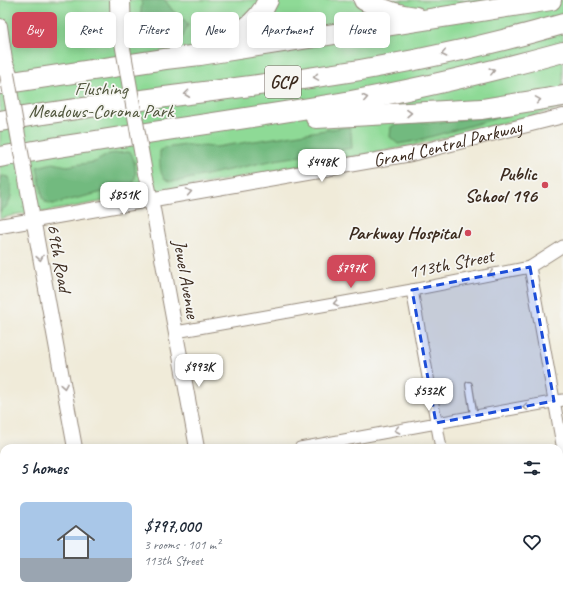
<!DOCTYPE html>
<html lang="en">
<head>
<meta charset="utf-8">
<style>
	body { margin:0; font-family:Caveat,sans-serif; background:#f6f6f7; color:#1f2937; height:100vh; display:flex; flex-direction:column; font-size:15px; white-space:nowrap }
	* { box-sizing:border-box; margin:0 }
	p { font-size:13px; color:#747a83 }
	.icon { flex:none; width:22px; height:22px; fill:none; stroke:currentColor; stroke-width:2; stroke-linecap:round; stroke-linejoin:round }
	.map { position:relative; flex:1; overflow:hidden }
	.details { position:absolute; left:0px; top:444px; width:563px; height:156px; display:flex; flex-direction:column; background:#fff; border-radius:12px 12px 0 0; box-shadow:0 2px 10px #0003 }
	.details>* { flex:none }
	.guide { position:absolute; left:12px; top:12px; width:539px; height:36px; display:flex; gap:8px }
	.price { position:absolute; translate:-50% -34px; padding:0 9px; border-radius:8px; background:#fff; color:#222; font-size:13px; line-height:26px; filter:drop-shadow(0 1px 2px #0008) }
	.price::after { content:''; position:absolute; left:50%; top:24px; width:12px; height:9px; margin-left:-6px; background:inherit; clip-path:polygon(0 0,100% 0,50% 100%) }
	.price.current { background:#d1495b; color:#fff }
	ul { padding:0; list-style:none }
	li { display:flex; align-items:center; gap:12px; height:100px; padding:0 20px }
	li span { display:grid; place-items:center; flex:none; width:112px; height:80px; border-radius:6px; color:#555 }
	li>.icon { margin-inline-start:auto }
	span .icon { width:48px; height:48px; fill:#fffc; stroke-width:1 }
	li b { font-size:17px }
	h2 { display:flex; justify-content:space-between; align-items:center; height:48px; padding:0 20px; font-size:17px }
	.pill { padding:0 14px; border-radius:6px; background:#fff; box-shadow:0 2px 10px #0003; font-size:14px; line-height:36px }
	.pill.current { background:#d1495b; color:#fff }
	.map>svg:first-child { display:block }
	.green { fill:#8eda96; stroke:#64825a }
	.forest { fill:#72ba7f; stroke:#56724e }
	.lines { fill:none; stroke-linecap:round; stroke-linejoin:round }
	.service-casing { stroke:#968a7c; stroke-width:8 }
	.minor-casing { stroke:#968a7c; stroke-width:13 }
	.tertiary-casing { stroke:#968a7c; stroke-width:16 }
	.motorway-casing { stroke:#968a7c; stroke-width:22 }
	.service { stroke:#fff; stroke-width:5.5 }
	.minor { stroke:#fff; stroke-width:11 }
	.tertiary { stroke:#fff; stroke-width:14 }
	.motorway { stroke:#fff; stroke-width:20 }
	.tertiary-bridge-casing { stroke:#968a7c; stroke-width:16; stroke-linecap:butt }
	.tertiary-bridge { stroke:#fff; stroke-width:14 }
	.oneway { stroke:#a79f9a }
	.marked { fill:#1d4ed8; fill-opacity:0.2; stroke:#1d4ed8; stroke-width:3; stroke-dasharray:8 5; stroke-linejoin:round }
	.poi-dot { fill:#d1495b; stroke:#f6f6f2; stroke-width:1.5 }
	.labels { text-anchor:middle; dominant-baseline:central; stroke-width:3.5; stroke-linejoin:round; paint-order:stroke }
	.shield { fill:#f6f6f2; stroke:#73675e; stroke-width:1 }
	.shield-label { font-size:18px; font-weight:bold; fill:#3b2a1e }
	.park-label { font-size:19px; fill:#50563c; stroke:#f6f6f2 }
	.street-label { font-size:19px; fill:#3b2a1e; stroke:#f6f6f2 }
	.poi-label { font-size:19px; font-weight:bold; fill:#3b2a1e; stroke:#f6f6f2; text-anchor:end }
</style>
</head>
<body>
<div class="map">
<svg width="563" height="600" viewBox="0 0 563 600">
	<rect width="100%" height="100%" fill="#f6f6f2"/>
	<filter id="ink" filterUnits="userSpaceOnUse"><feTurbulence type="fractalNoise" baseFrequency=".025" numOctaves="2"/><feDisplacementMap in="SourceGraphic" scale="8" xChannelSelector="R" yChannelSelector="G"/><feConvolveMatrix kernelMatrix="1 2 1 2 8 2 1 2 1" color-interpolation-filters="sRGB"/></filter>
	<filter id="wash" filterUnits="userSpaceOnUse"><feTurbulence type="fractalNoise" baseFrequency=".012" numOctaves="4" result="noise"/><feDisplacementMap in="SourceGraphic" scale="16" xChannelSelector="R" yChannelSelector="G"/><feGaussianBlur stdDeviation="0.9" result="paint"/><feColorMatrix in="noise" values="0 0 0 0 0 0 0 0 0 0 0 0 0 0 0 0 0 1.4 0 .05"/><feComposite in="paint" operator="in"/></filter>
	<g filter="url(#wash)">
		<rect width="100%" height="100%" fill="#f0ebd9"/>
		<path class="green" d="M 0,0 L 563,0 L 563,108 L 411,146 L 166,191 L 165,190 L 45,212 L 18,214 L 0,219 Z"/>
		<g class="forest">
			<path d="M 142,0 L 165,0 L 173,11 L 183,18 L 188,25 L 182,38 L 168,44 L 151,48 L 141,41 L 139,32 Z"/>
			<path d="M 511,114 L 416,141 L 398,144 L 390,137 L 391,127 C 402,119 418,121 430,123 Z"/>
			<path d="M 345,127 L 349,127 L 351,132 L 352,148 L 275,160 L 179,181 C 176,181 171,182 169,181 C 158,178 160,160 160,151 L 164,148 L 186,145 L 216,147 Z"/>
			<path d="M 128,152 L 131,153 C 135,161 138,178 132,185 L 53,204 L 46,202 L 43,198 L 37,167 L 53,163 L 67,166 L 95,162 L 109,154 Z"/>
			<path d="M 2,176 L 9,177 C 13,191 13,203 0,212 L 0,177 Z"/>
		</g>
	</g>
	<g filter="url(#ink)">
		<g class="lines">
			<g class="service-casing">
				<path id="service" d="M 469,385 L 474,416"/>
			</g>
			<g class="minor-casing">
				<g id="minor">
					<path d="M 530,267 L 563,450"/>
					<path d="M 412,290 L 441,448"/>
					<path d="M 176,332 L 412,290 L 530,267 L 563,246"/>
					<path d="M 300,448 L 563,400"/>
					<path d="M 0,503 L 4,502"/>
					<path d="M 346,596 L 347,600"/>
					<path d="M 468,596 L 468,600"/>
				</g>
			</g>
			<g class="tertiary-casing">
				<g id="tertiary">
					<path d="M 0,26 L 6,67"/>
					<path d="M 145,173 L 153,209 L 197,448"/>
					<path d="M 26,180 L 75,448"/>
					<path id="s1" d="M 0,226 L 411,154 L 563,116"/>
					<path d="M 102,596 L 103,600"/>
					<path d="M 224,596 L 225,600"/>
				</g>
			</g>
			<g class="motorway-casing">
				<g id="motorway">
					<path d="M 120,0 L 121,37"/>
					<path d="M 364,0 C 381,10 397,15 416,17"/>
					<path d="M 209,47 C 233,39 258,24 268,0"/>
					<path d="M 0,57 L 7,74"/>
					<path d="M 0,84 L 165,59 L 200,55 L 551,0"/>
					<path d="M 316,118 L 482,109 L 563,96"/>
					<path d="M 0,121 C 102,103 206,93 309,78 C 394,66 480,48 563,24"/>
					<path d="M 0,157 C 117,136 235,121 351,101 C 423,88 493,71 563,52"/>
				</g>
			</g>
			<use href="#service" class="service"/>
			<use href="#minor" class="minor"/>
			<use href="#tertiary" class="tertiary"/>
			<use href="#motorway" class="motorway"/>
			<g class="tertiary-bridge-casing">
				<g id="tertiary-bridge">
					<path d="M 121,37 L 145,173"/>
					<path d="M 7,74 L 26,180"/>
				</g>
			</g>
			<use href="#tertiary-bridge" class="tertiary-bridge"/>
		</g>
		<defs><path id="oneway-chevron" d="M-2-3.5L2.5 0L-2 3.5" fill="none" stroke-width="1.6" stroke-linecap="round" stroke-linejoin="round"/></defs>
		<g class="oneway">
			<use href="#oneway-chevron" transform="translate(444 54) rotate(168)"/>
			<use href="#oneway-chevron" transform="translate(492 71) rotate(-14)"/>
			<use href="#oneway-chevron" transform="translate(316 77) rotate(171)"/>
			<use href="#oneway-chevron" transform="translate(187 94) rotate(173)"/>
			<use href="#oneway-chevron" transform="translate(365 98) rotate(-11)"/>
			<use href="#oneway-chevron" transform="translate(538 100) rotate(-9)"/>
			<use href="#oneway-chevron" transform="translate(409 113) rotate(-2)"/>
			<use href="#oneway-chevron" transform="translate(189 192) rotate(-10)"/>
			<use href="#oneway-chevron" transform="translate(40 258) rotate(80)"/>
			<use href="#oneway-chevron" transform="translate(491 274) rotate(169)"/>
			<use href="#oneway-chevron" transform="translate(336 303) rotate(170)"/>
			<use href="#oneway-chevron" transform="translate(64 386) rotate(80)"/>
			<use href="#oneway-chevron" transform="translate(525 407) rotate(170)"/>
			<use href="#oneway-chevron" transform="translate(397 430) rotate(169)"/>
		</g>
	</g>
	<path class="marked" d="M 530,267 L 554,401 L 436,423 L 412,290 Z"/>
	<g class="poi-dot">
		<circle cx="545" cy="185" r="4"/>
		<circle cx="468" cy="233" r="4"/>
	</g>
	<g class="labels">
		<rect class="shield" x="265" y="66" width="36" height="32" rx="3"/>
		<g class="shield-label">
			<text x="283" y="82">GCP</text>
		</g>
		<g class="park-label">
			<text x="101" y="89">Flushing<tspan x="101" dy="22">Meadows-Corona Park</tspan></text>
		</g>
		<g class="street-label">
			<text stroke="none"><textPath href="#s1" startOffset="455">Grand Central Parkway</textPath></text>
			<text transform="translate(59 258) rotate(80)">69th Road</text>
			<text transform="translate(451 264) rotate(-11)">113th Street</text>
			<text transform="translate(186 279) rotate(80)">Jewel Avenue</text>
		</g>
		<g class="poi-label">
			<text x="537" y="174">Public<tspan x="537" dy="22">School 196</tspan></text>
			<text x="460" y="233">Parkway Hospital</text>
		</g>
	</g>
</svg>
<b class="price" style="left:322px;top:183px">$448K</b>
<b class="price" style="left:124px;top:216px">$851K</b>
<b class="price current" style="left:351px;top:289px">$797K</b>
<b class="price" style="left:199px;top:388px">$993K</b>
<b class="price" style="left:429px;top:412px">$532K</b>
<div class="guide">
<a class="pill current">Buy</a>
<a class="pill">Rent</a>
<a class="pill">Filters</a>
<a class="pill">New</a>
<a class="pill">Apartment</a>
<a class="pill">House</a>
</div>
<section class="details">
<h2>5 homes<svg class="icon" aria-label="filters" viewBox="0 0 24 24"><path d="M4 7h16M4 17h16"/><circle cx="9" cy="7" r="2"/><circle cx="15" cy="17" r="2"/></svg></h2>
<ul>
<li><span style="background:linear-gradient(#a9c7e8 70%,#9aa5b1 0)"><svg class="icon" aria-label="home" viewBox="0 0 24 24"><path d="M3 11l9-7 9 7M6 9v11h12V9"/></svg></span><div><b>$797,000</b><p>3 rooms · 101 m²</p><p>113th Street</p></div><svg class="icon" aria-label="heart" viewBox="0 0 24 24"><path d="M12 20l-8-8c-3-5 5-10 8-4 3-6 11-1 8 4z"/></svg></li>
</ul>
</section>
</div>
</body>
</html>
